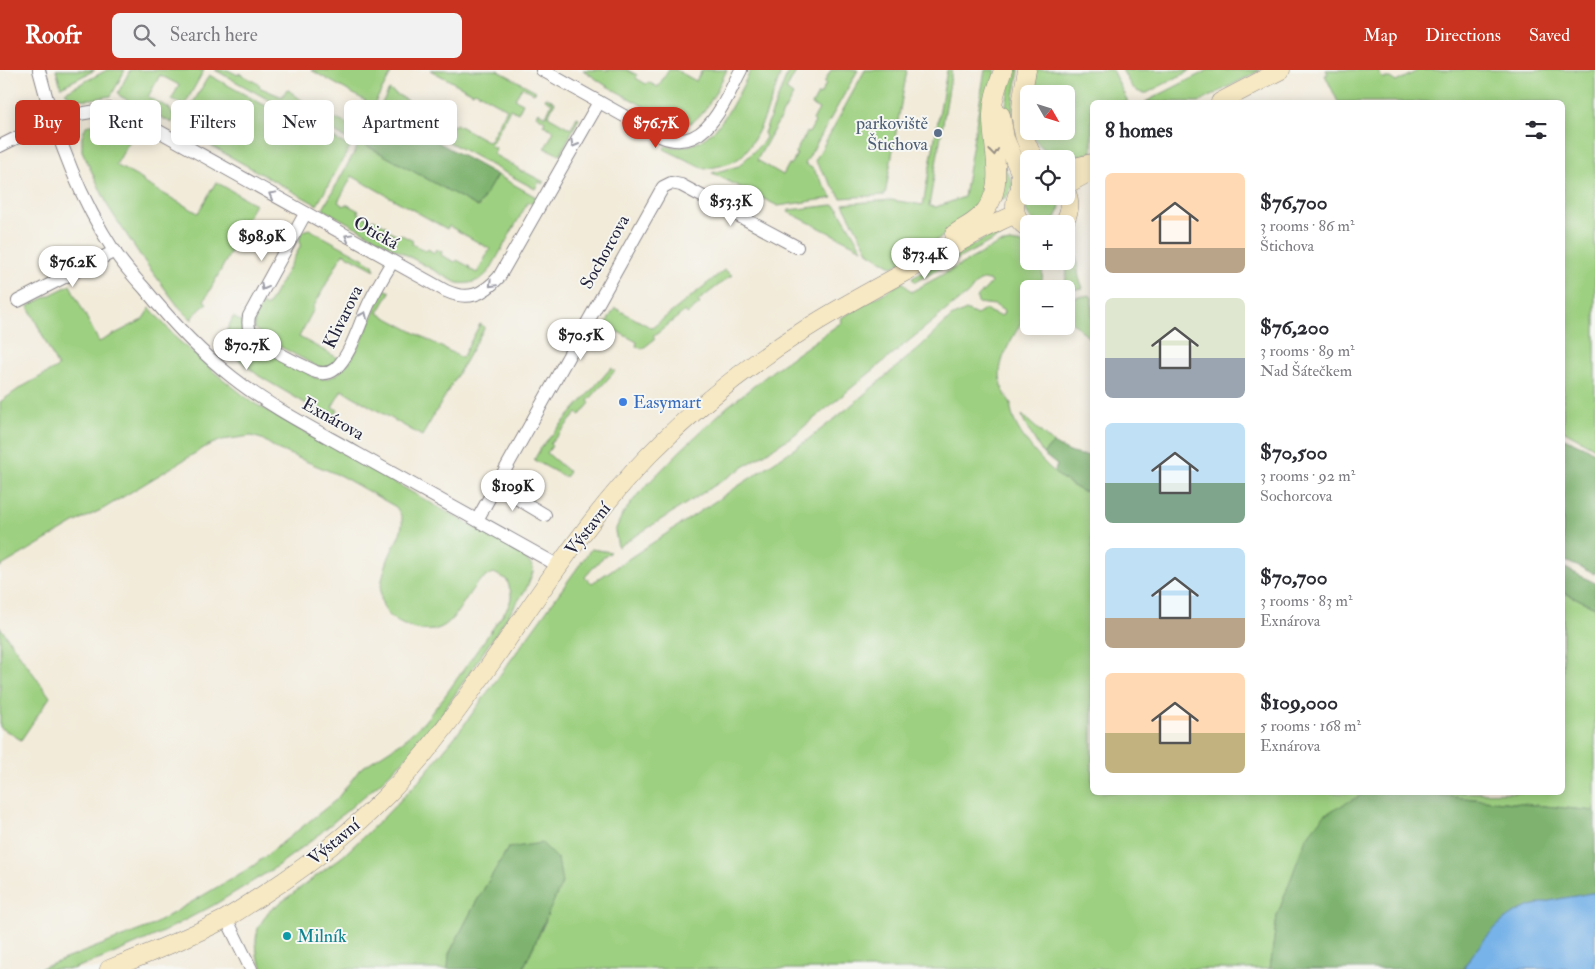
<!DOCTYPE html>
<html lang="en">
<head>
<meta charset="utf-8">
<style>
	body { margin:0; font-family:"IM FELL Double Pica",serif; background:#f2f2f3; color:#2b2b33; height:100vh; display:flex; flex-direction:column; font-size:19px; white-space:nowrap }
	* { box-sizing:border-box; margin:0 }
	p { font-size:16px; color:#7c7c81 }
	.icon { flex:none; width:28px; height:28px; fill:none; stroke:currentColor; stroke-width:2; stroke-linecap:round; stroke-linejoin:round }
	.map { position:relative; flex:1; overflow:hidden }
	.drawer { position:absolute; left:1090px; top:30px; width:475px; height:695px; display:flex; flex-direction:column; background:#fff; border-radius:8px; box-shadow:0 2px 12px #0003 }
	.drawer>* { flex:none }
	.guide { position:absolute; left:15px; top:30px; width:475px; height:45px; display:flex; gap:10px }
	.needle { width:32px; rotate:129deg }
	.buttons { position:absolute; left:1020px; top:15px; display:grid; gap:10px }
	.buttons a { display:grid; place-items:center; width:55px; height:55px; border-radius:8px; background:#fff; box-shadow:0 2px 12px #0003; font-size:25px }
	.price { position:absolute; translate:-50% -42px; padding:0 11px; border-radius:18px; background:#fff; color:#222; font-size:16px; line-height:32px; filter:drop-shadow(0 1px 2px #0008) }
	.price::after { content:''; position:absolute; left:50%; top:30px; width:15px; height:11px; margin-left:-8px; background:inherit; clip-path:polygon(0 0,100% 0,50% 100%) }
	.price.active { background:#c8321e; color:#fff }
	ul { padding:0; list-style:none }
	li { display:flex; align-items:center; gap:15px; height:125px; padding:0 15px }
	li span { display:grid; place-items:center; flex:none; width:140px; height:100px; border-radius:8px; color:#555 }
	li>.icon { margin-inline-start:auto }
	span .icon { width:60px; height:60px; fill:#fffc; stroke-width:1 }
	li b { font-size:21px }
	h2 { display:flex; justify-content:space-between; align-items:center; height:60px; padding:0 15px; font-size:21px }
	.chip { padding:0 18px; border-radius:8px; background:#fff; box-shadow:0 2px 12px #0003; font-size:18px; line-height:45px }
	.chip.active { background:#c8321e; color:#fff }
	header { display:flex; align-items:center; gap:30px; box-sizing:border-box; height:70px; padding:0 25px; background:#c8321e; color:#fff }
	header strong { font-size:24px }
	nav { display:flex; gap:28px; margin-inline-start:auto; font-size:18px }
	.search { width:350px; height:45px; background:#f2f2f3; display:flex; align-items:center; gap:12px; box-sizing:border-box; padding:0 18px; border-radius:8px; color:#7c7c81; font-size:19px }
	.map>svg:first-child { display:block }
	.green { fill:#9dd080; stroke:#60795e; fill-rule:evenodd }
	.forest { fill:#7eb26e; stroke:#506a54 }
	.water { fill:#77b2e8; stroke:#4c6a92 }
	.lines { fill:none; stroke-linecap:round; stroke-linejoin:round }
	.minor-casing { stroke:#8a868a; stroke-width:14 }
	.secondary-casing { stroke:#8a868a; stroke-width:19 }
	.minor { stroke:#fff; stroke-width:12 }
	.secondary { stroke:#f7e9c3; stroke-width:18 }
	.oneway { stroke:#9c9ca7 }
	.oneway2 { stroke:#978f86 }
	.service-dot { fill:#5c6f8a; stroke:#f6f6f2; stroke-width:2 }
	.shop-dot { fill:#3f7fe0; stroke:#f6f6f2; stroke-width:2 }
	.culture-dot { fill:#0f9aa8; stroke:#f6f6f2; stroke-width:2 }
	.labels { text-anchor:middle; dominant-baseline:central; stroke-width:4; stroke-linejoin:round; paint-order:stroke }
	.service-label { font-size:18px; fill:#4e5e75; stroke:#f6f6f2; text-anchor:end }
	.street-label { font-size:18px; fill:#22223b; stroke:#f6f6f2 }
	.shop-label { font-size:18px; fill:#366cbe; stroke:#f6f6f2; text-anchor:start }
	.culture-label { font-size:18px; fill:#0d838f; stroke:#f6f6f2; text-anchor:start }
</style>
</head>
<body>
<header>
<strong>Roofr</strong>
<div class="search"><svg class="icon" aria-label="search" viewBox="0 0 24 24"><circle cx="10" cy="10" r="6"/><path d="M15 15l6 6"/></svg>Search here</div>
<nav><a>Map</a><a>Directions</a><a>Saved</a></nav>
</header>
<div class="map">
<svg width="1595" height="899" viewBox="0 0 1595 899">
	<rect width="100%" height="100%" fill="#f6f6f2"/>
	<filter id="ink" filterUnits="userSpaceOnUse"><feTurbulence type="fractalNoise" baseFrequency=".02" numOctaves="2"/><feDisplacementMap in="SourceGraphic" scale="10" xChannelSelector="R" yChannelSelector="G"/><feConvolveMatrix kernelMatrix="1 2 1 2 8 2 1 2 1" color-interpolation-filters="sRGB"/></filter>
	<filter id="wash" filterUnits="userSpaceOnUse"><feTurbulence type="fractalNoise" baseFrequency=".0096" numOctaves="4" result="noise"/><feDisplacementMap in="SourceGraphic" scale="20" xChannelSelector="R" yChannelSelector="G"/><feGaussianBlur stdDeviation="1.12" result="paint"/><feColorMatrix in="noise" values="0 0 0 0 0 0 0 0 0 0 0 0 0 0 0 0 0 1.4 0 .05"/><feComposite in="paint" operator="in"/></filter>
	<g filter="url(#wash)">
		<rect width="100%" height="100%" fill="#f2ebda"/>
		<g class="green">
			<path d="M 56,0 L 95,0 L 61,17 Z"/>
			<path d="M 107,0 L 125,0 L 111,26 C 95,28 78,34 65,22 Z"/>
			<path d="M 130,0 L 204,0 L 184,36 L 172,29 L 179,15 L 160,5 L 148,27 L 169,38 L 174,47 L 172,53 L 120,26 L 118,23 Z"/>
			<path d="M 215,0 L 228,0 L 238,5 L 239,3 L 260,15 L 259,17 L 282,27 L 287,19 L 307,34 L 309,32 L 330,44 L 329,46 L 352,56 L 366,31 L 311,0 L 393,0 L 353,72 L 292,39 L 269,30 Z"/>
			<path d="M 430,0 L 497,0 L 536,21 L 534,23 L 522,17 L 515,29 L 523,33 L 518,43 L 510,39 L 490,76 L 496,78 L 493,84 L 518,98 L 518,100 L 523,102 L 523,101 L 544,112 L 543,114 L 539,112 L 535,119 L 381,35 L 389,20 L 454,56 L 456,54 L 489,72 L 507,39 L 475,21 L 473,23 Z"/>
			<path d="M 583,0 L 627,0 L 637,5 L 636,8 L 646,14 L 648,12 L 658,17 L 668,0 L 676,0 L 696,11 L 702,0 L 727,0 C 718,16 701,60 678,55 L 605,15 Z"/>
			<path d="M 751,0 L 782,0 C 773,24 758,75 738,89 C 729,95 715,97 705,99 L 664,79 L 665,76 C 713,86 733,33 751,0 Z"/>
			<path d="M 789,0 L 797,0 L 786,20 L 793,25 L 757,90 L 783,105 L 789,94 L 791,95 L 797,84 L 795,83 L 807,62 L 809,63 L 815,52 L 813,50 L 819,39 L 812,35 L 818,24 L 820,25 L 826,14 L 824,13 L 831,0 L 858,0 L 805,94 L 812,98 L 833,128 L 778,136 L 712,103 L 739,96 L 763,72 L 766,67 L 764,63 Z"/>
			<path d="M 865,0 L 907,0 L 885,125 L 841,128 L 815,91 Z"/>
			<path d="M 947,0 L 952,0 L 929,136 L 936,137 L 964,127 L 985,0 L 995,0 L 990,117 L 972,148 L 893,197 L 869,183 L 843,134 L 891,130 L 923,135 Z"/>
			<path d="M 1012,0 L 1019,0 C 1015,24 1008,47 1016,70 C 1021,82 1029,90 1029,103 L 1005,47 L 1006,35 Z"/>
			<path d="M 1036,0 L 1112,0 L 1128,32 L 1092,32 L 1092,82 C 1086,84 1079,87 1073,88 C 1056,90 1036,77 1031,61 L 1066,61 L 1066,24 L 1031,24 Z"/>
			<path d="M 1122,0 L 1191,0 L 1147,23 C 1132,24 1129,11 1122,0 Z"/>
			<path d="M 1208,0 L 1261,0 L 1199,32 L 1145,32 Z"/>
			<path d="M 1326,0 L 1377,0 L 1382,8 L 1390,8 L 1396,12 L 1419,0 L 1595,0 L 1595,378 L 1563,360 L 1562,32 L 1338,32 L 1325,5 L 1328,4 Z"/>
			<path d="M 209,5 L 264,35 L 306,53 L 350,77 L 317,135 L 179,58 Z"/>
			<path d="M 546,27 L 555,32 L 548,46 L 571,59 L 577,47 L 579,48 L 560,85 L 545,78 L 554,61 L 543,55 L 545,51 L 536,45 L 538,42 L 546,46 L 552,33 L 545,29 Z"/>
			<path d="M 99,52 L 115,52 L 131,59 L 129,62 L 133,65 L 116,95 L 143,110 L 143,112 L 198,143 L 216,112 L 255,134 L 240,162 L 241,163 L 204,231 L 207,233 L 192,247 L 192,250 L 178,236 L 142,188 L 109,138 L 82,81 L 82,67 L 86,56 Z"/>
			<path d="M 360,72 L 478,137 L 497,105 L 536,127 L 532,134 L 528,132 L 490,200 C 481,211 471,215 457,213 L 323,139 ZM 352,106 L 447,159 L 449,156 L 490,179 L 477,203 L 469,199 L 470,197 L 457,190 L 455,192 L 441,185 L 442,182 L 436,179 L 434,183 L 428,179 L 426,181 L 412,174 L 413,171 L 400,164 L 399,166 L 385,158 L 386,156 L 373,149 L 372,151 L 358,143 L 359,141 L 346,134 L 344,136 L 338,132 Z"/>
			<path d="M 1004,96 L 1013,114 C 1010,121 1008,128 1000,130 Z"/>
			<path d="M 1029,126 L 1057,126 L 1060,137 L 1055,148 L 1045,153 C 1029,153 1021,140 1029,126 Z"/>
			<path d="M 833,135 L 837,137 L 862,179 L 788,142 L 789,140 Z"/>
			<path d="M 309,159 L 364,189 L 373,195 L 375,200 L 343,183 L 313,238 L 314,239 L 299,267 L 338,288 L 330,297 L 318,297 L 268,270 L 254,258 L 255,247 L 262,234 L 267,237 L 300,177 L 300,165 L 303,161 Z"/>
			<path d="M 1002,162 L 1008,162 L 915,212 L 912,208 L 996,163 Z"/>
			<path d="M 1010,172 L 1023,174 L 1029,177 L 1029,191 L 1039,191 C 1044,202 1044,208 1038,219 L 1029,219 C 1029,225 1030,232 1028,238 C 1014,272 984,298 1011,333 C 1007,359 1058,412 1081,420 C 1084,422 1089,421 1092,422 L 1092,722 L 1367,723 L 1363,723 L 1277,846 L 1270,899 L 523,899 L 546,850 L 508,778 L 475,834 L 449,884 L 448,899 L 263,899 L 257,885 L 256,869 L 258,858 L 268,842 L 343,786 L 384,747 L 418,712 L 461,659 L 591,479 L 611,482 L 600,490 L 585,507 L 592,513 L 806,371 L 848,338 L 920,277 L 951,247 L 966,240 L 977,245 L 985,240 L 999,246 L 1003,245 L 1004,241 L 995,235 L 978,233 L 977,228 L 991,213 L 989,210 C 972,208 974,224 960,229 L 794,365 L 618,477 L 615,461 L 622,445 L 639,423 L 681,380 L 727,337 L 774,300 L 842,252 L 841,248 L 903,212 L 911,222 L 998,174 Z"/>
			<path d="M 1066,185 L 1076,185 L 1079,208 L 1083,218 L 1066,221 L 1066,219 L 1064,219 L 1067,202 L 1065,191 L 1066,191 Z"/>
			<path d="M 724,200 L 732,205 L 698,231 L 700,234 L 687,244 L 685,241 L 653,267 L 655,269 L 642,279 L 636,276 L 637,272 L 609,257 L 606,260 L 603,258 L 615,238 L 652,258 Z"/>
			<path d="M 70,215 L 99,272 L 142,250 L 150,238 L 176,268 L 214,302 L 252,332 L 523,485 L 532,496 L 533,502 L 526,519 L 435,654 L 410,684 L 382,711 L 311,771 L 273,799 L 214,835 L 159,864 L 101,889 L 72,899 L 39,899 L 151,856 L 253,796 L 336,730 L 360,699 L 402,672 L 424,652 L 444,627 L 508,537 L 511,529 L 511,522 L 507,510 L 494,503 C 458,514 463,573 412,558 C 373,546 377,519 389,487 C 393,477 401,465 402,455 C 403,447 400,443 396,437 L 341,406 L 277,379 L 262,369 L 251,366 L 222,370 L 207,376 L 103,439 L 74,453 L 0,497 L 0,332 L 20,318 L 58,297 L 28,236 Z"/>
			<path d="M 385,219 L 390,222 L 378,243 L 462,288 L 480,254 L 485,257 L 422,366 L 342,320 L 332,337 L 338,340 L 332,349 L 259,306 L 217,272 L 227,260 L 233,247 L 244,253 L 313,307 C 352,322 370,243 385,219 Z"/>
			<path d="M 1090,225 L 1092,228 L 1092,271 L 1066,246 L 1066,229 Z"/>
			<path d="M 611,298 L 615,301 L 588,331 L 590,333 L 580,345 L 577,343 L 550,374 L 552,376 L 547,383 L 569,402 L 565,407 L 534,390 L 542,376 Z"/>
			<path d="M 1022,345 L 1053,373 L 1043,384 L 1024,352 Z"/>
			<path d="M 1563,522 L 1595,537 L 1595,741 L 1413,723 L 1562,722 Z"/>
			<path d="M 0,557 L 50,627 L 21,670 L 0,657 Z"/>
		</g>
		<g class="forest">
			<path d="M 378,39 L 497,105 L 478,137 L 360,72 Z"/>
			<path d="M 1562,367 L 1595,382 L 1595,504 L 1563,490 Z"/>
			<path d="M 1053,373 C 1067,381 1076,387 1092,385 L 1092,422 L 1081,421 L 1054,403 L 1057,395 L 1043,384 Z"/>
			<path d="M 1563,497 L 1595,513 L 1595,537 L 1563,522 Z"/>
			<path d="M 1367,722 L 1413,723 L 1595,741 L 1595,823 L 1551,831 L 1518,841 L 1492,862 L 1465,895 L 1464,899 L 1270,899 L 1277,846 L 1306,768 L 1324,745 Z"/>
			<path d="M 542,773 L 558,789 L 562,813 L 523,899 L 448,899 L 449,884 L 475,834 L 508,778 Z"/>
		</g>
		<path class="water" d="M 1591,823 L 1595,823 L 1595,899 L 1464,899 L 1465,895 C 1476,880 1488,863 1503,851 C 1526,832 1562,829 1591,823 Z"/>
	</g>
	<g filter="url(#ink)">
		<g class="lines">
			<g class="minor-casing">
				<g id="minor">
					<path d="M 39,0 C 55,63 78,126 114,181 C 123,194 134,207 145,219 C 171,251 200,282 232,307 C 271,338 316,360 358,384 C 425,421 492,459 559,496"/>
					<path d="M 542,0 L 660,66 C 706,86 724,31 741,0"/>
					<path d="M 0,76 L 40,56 L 79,44 L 109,39 L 116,39 L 130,45 L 446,221 C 468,231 483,225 499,207 L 599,32"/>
					<path d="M 305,144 L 249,246 C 248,252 248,257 250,262 C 257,275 302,295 316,302 C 323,304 329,304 335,299 C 350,286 358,258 366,240 C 373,223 383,208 392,192"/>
					<path d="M 18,231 L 115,181"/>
					<path d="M 496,416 L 545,445"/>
					<path d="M 477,450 L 663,117 L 671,113 L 681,115 L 797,177"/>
					<path d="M 226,848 L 251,899"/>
				</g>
			</g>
			<g class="secondary-casing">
				<g id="secondary">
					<path d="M 1027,0 C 1020,35 1015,57 1035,89"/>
					<path d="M 1220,32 L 1281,0"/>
					<path d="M 1001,45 L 1005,68 L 1020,103 L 1020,118"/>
					<path d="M 1066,95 L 1074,97 L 1092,93"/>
					<path d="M 1028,111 C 1012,124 1009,147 1029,159"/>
					<path d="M 1066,115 L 1092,101"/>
					<path d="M 1063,154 C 1070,143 1072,133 1066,121"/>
					<path d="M 954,164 C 962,158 972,154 979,147 C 1009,121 991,79 992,45 C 992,29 998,15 1003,0"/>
					<path d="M 109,899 C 148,884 188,868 225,849 C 237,842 249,834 261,826 C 321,788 379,739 424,684 C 502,588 563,474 649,385 C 694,339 750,294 804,260 C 841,236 881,215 920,194 C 951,177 983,158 1016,144"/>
				</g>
			</g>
			<use href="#minor" class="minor"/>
			<use href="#secondary" class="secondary"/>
		</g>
		<defs><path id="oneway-chevron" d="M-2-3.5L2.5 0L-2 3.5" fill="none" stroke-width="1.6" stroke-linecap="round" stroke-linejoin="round" transform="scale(1.25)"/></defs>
		<g class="oneway">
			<use href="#oneway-chevron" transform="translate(574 74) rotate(120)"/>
			<use href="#oneway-chevron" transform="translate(272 125) rotate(-151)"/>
			<use href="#oneway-chevron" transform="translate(348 167) rotate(-151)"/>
			<use href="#oneway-chevron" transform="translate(492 214) rotate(135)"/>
			<use href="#oneway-chevron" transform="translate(264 217) rotate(119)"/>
			<use href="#oneway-chevron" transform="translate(364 245) rotate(-66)"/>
		</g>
		<use class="oneway2" href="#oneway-chevron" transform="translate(994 82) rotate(84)"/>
	</g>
	<circle class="service-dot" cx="938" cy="63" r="5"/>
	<circle class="shop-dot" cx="623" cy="332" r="5"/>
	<circle class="culture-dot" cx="287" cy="866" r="5"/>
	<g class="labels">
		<g class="service-label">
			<text x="928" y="53">parkoviště<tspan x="928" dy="21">Štichova</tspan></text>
		</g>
		<g class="street-label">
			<text transform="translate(376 163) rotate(29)">Otická</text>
			<text transform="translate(605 182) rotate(-61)">Sochorcova</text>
			<text transform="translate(343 247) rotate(-64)">Klivarova</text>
			<text transform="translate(333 349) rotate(29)">Exnárova</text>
			<text transform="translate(588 459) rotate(-52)">Výstavní</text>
			<text transform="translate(334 772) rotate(-40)">Výstavní</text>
		</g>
		<g class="shop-label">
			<text x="633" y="332">Easymart</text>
		</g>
		<g class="culture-label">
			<text x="297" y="866">Milník</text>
		</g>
	</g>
</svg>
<div class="buttons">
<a><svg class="needle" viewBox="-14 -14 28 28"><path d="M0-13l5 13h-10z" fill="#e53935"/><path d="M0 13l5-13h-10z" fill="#7c7c81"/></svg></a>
<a><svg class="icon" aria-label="locate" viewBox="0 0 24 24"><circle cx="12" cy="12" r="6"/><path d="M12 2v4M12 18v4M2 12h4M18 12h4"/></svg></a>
<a>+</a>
<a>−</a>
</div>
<b class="price active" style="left:656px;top:79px">$76.7K</b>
<b class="price" style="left:731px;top:157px">$53.3K</b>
<b class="price" style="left:262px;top:192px">$98.9K</b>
<b class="price" style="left:925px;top:210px">$73.4K</b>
<b class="price" style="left:73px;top:218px">$76.2K</b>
<b class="price" style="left:581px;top:291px">$70.5K</b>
<b class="price" style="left:247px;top:301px">$70.7K</b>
<b class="price" style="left:513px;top:442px">$109K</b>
<div class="guide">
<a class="chip active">Buy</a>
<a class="chip">Rent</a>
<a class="chip">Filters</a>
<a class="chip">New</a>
<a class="chip">Apartment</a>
</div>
<section class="drawer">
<h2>8 homes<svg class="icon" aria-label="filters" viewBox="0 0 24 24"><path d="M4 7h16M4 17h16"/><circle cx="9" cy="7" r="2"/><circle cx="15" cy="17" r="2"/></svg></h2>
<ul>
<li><span style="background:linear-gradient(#ffd9b3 75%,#b9a48a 0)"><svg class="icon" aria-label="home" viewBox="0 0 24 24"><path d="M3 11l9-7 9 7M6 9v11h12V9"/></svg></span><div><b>$76,700</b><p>3 rooms · 86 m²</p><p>Štichova</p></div></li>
<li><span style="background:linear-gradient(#dfe7d0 60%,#9aa5b1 0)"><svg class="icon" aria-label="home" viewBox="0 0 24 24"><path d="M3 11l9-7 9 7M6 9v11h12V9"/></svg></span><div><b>$76,200</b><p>3 rooms · 89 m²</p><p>Nad Šátečkem</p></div></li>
<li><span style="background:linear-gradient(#bfe0f5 60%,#7fa58c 0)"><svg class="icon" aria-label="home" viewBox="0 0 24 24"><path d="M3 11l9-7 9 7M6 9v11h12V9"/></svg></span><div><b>$70,500</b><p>3 rooms · 92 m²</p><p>Sochorcova</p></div></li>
<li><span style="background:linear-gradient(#bfe0f5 70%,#b9a48a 0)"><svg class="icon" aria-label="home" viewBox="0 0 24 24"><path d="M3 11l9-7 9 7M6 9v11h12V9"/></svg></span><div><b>$70,700</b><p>3 rooms · 83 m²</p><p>Exnárova</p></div></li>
<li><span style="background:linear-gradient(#ffd9b3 60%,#c2b280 0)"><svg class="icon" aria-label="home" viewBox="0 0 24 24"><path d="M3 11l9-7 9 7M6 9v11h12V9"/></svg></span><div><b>$109,000</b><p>5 rooms · 168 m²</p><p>Exnárova</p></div></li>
</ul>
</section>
</div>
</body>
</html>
